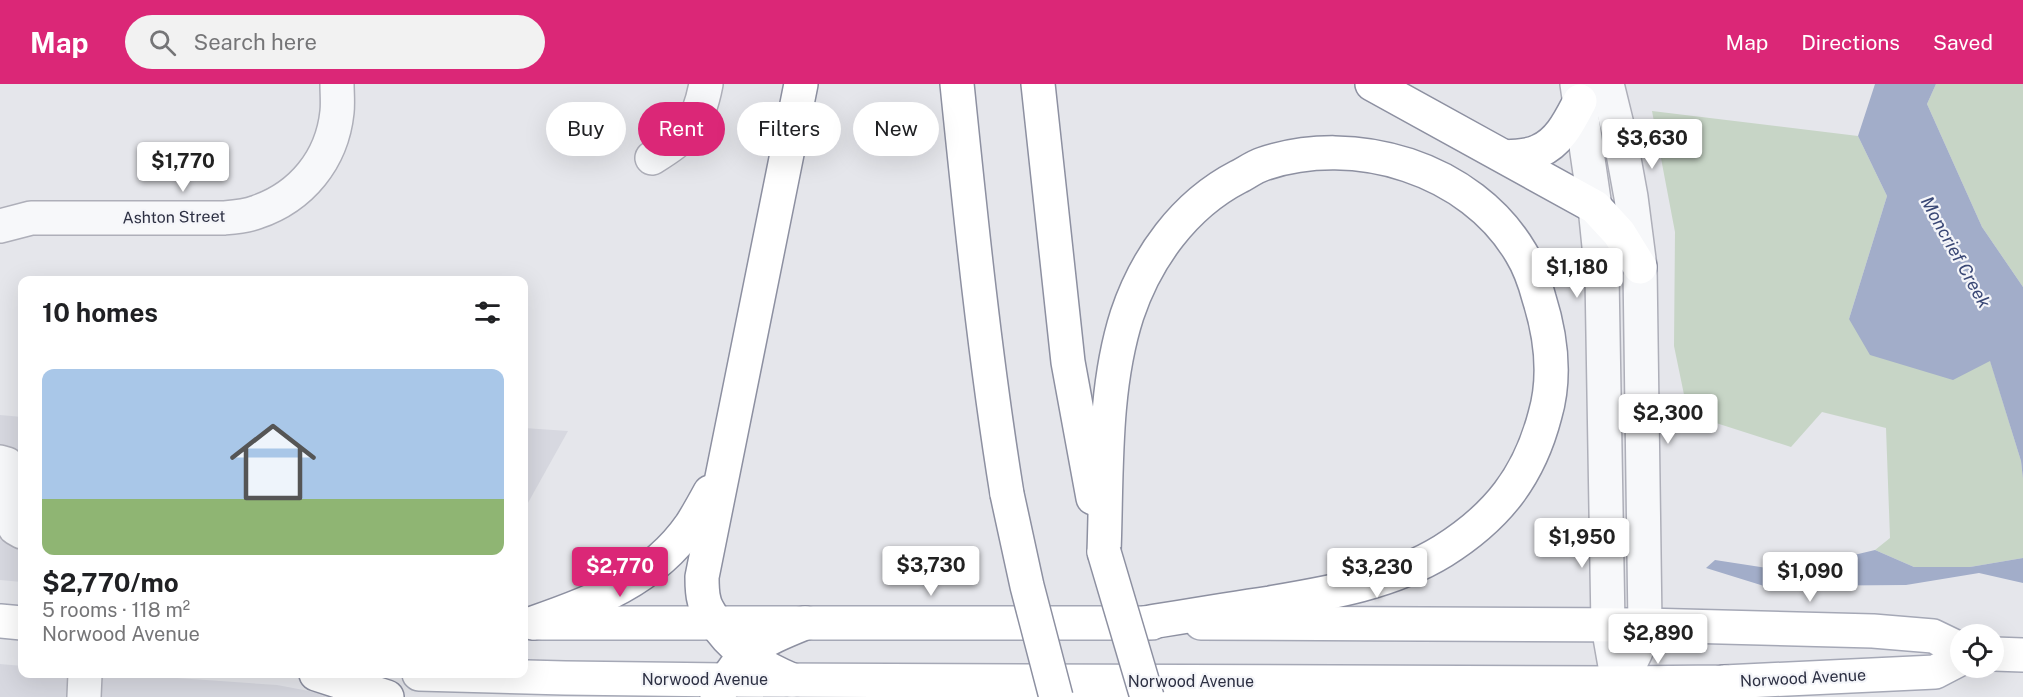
<!DOCTYPE html>
<html lang="en">
<head>
<meta charset="utf-8">
<style>
	body { margin:0; font-family:"Public Sans",sans-serif; background:#f2f2f2; color:#202124; height:100vh; display:flex; flex-direction:column; font-size:22px; white-space:nowrap }
	* { box-sizing:border-box; margin:0 }
	p { font-size:20px; color:#757577 }
	.icon { flex:none; width:33px; height:33px; fill:none; stroke:currentColor; stroke-width:2; stroke-linecap:round; stroke-linejoin:round }
	.map { position:relative; flex:1; overflow:hidden }
	.drawer { position:absolute; left:18px; top:192px; width:510px; height:402px; display:flex; flex-direction:column; background:#fff; border-radius:12px; box-shadow:0 6px 24px #0002 }
	.drawer>* { flex:none }
	.top-card { position:absolute; left:546px; top:18px; width:570px; height:54px; display:flex; gap:12px }
	.controls { position:absolute; left:1950px; top:540px; display:grid; gap:12px }
	.controls a { display:grid; place-items:center; width:54px; height:54px; border-radius:50%; background:#fff; box-shadow:0 6px 24px #0002; font-size:30px }
	.price { position:absolute; translate:-50% -51px; padding:0 14px; border-radius:6px; background:#fff; color:#222; font-size:20px; line-height:39px; filter:drop-shadow(0 2px 3px #0008) }
	.price::after { content:''; position:absolute; left:50%; top:36px; width:18px; height:14px; margin-left:-9px; background:inherit; clip-path:polygon(0 0,100% 0,50% 100%) }
	.price.on { background:#db2777; color:#fff }
	ul { padding:0; list-style:none }
	li { display:grid; align-content:center; gap:12px; height:318px; padding:0 24px }
	li span { display:grid; place-items:center; height:186px; border-radius:12px; color:#555 }
	li>.icon { margin-inline-start:auto }
	span .icon { width:108px; height:108px; fill:#fffc; stroke-width:1 }
	li b { font-size:26px }
	h2 { display:flex; justify-content:space-between; align-items:center; height:72px; padding:0 24px; font-size:26px }
	.chip { padding:0 21px; border-radius:27px; background:#fff; box-shadow:0 6px 24px #0002; font-size:21px; line-height:54px }
	.chip.on { background:#db2777; color:#fff }
	header { display:flex; align-items:center; gap:36px; box-sizing:border-box; height:84px; padding:0 30px; background:#db2777; color:#fff }
	header strong { font-size:28px }
	nav { display:flex; gap:33px; margin-inline-start:auto; font-size:21px }
	.search { width:420px; height:54px; background:#f2f2f2; display:flex; align-items:center; gap:15px; box-sizing:border-box; padding:0 21px; border-radius:33px; color:#757577; font-size:22px }
	.map>svg:first-child { display:block }
	.built { fill:#d7d8e0 }
	.green { fill:#c7d5c6 }
	.water { fill:#a2adc9 }
	.lines { fill:none; stroke-linecap:round; stroke-linejoin:round }
	.minor-casing { stroke:#aeafb9; stroke-width:36 }
	.major-casing { stroke:#a5a8b6; stroke-width:36 }
	.highway-casing { stroke:#8d90a1; stroke-width:36 }
	.minor { stroke:#f7f8fa; stroke-width:33 }
	.major { stroke:#fff; stroke-width:33 }
	.highway { stroke:#fff; stroke-width:33 }
	.highway-bridge-casing { stroke:#8d90a1; stroke-width:36; stroke-linecap:butt }
	.highway-bridge { stroke:#fff; stroke-width:33 }
	.labels { text-anchor:middle; dominant-baseline:central; stroke-width:4.5; stroke-linejoin:round; paint-order:stroke }
	.street-label { font-size:16px; fill:#2d3043; stroke:#f4f5f9 }
	.water-label { font-size:18px; font-style:italic; fill:#394775; stroke:#f4f5f9 }
</style>
</head>
<body>
<header>
<strong>Map</strong>
<div class="search"><svg class="icon" aria-label="search" viewBox="0 0 24 24"><circle cx="10" cy="10" r="6"/><path d="M15 15l6 6"/></svg>Search here</div>
<nav><a>Map</a><a>Directions</a><a>Saved</a></nav>
</header>
<div class="map">
<svg width="2023" height="613" viewBox="0 0 2023 613">
	<rect width="100%" height="100%" fill="#e5e6eb"/>
	<g class="built">
		<path d="M 0,331 L 22,333 L 22,498 L 0,496 Z"/>
		<path d="M 524,344 L 568,347 L 524,426 Z"/>
		<path d="M 0,580 L 22,582 L 22,590 L 120,590 L 277,601 L 341,613 L 0,613 Z"/>
	</g>
	<g class="green">
		<path d="M 1936,0 L 2023,0 L 2023,203 L 1982,143 L 1927,20 Z"/>
		<path d="M 1652,27 L 1858,52 L 1887,112 L 1849,235 L 1990,276 L 2021,377 L 2023,395 L 2023,474 L 1970,483 L 1914,483 L 1875,466 L 1890,454 L 1886,344 L 1822,328 L 1791,363 L 1688,330 L 1674,262 L 1675,148 Z"/>
	</g>
	<g class="water">
		<path d="M 1875,0 L 1936,0 L 1927,20 L 1982,143 L 2023,203 L 2023,395 L 2021,377 L 1990,277 L 1953,296 L 1870,271 L 1849,235 L 1887,112 L 1858,52 Z"/>
		<path d="M 1875,466 L 1914,483 L 1970,483 L 2023,474 L 2023,499 L 1979,489 L 1906,501 L 1764,502 L 1706,484 L 1715,476 L 1787,487 Z"/>
	</g>
	<g class="lines">
		<g class="minor-casing">
			<g id="minor">
				<path d="M 1577,0 L 1595,123 L 1602,192 L 1608,542 L 1618,599"/>
				<path d="M 1607,0 L 1620,53 L 1631,113 L 1640,183 L 1645,541 C 1640,563 1631,580 1618,599"/>
				<path d="M 652,74 C 687,52 698,42 706,0"/>
				<path d="M 0,142 L 31,134 L 224,134 C 235,133 247,132 257,128 C 301,113 332,76 337,28 C 338,19 337,9 337,0"/>
				<path d="M 0,378 L 7,380 L 7,422 L 15,444 L 22,448"/>
				<path d="M 84,613 L 85,590"/>
			</g>
		</g>
		<g class="major-casing">
			<g id="major">
				<path d="M 0,537 L 22,539"/>
				<path d="M 535,539 L 1152,539"/>
				<path d="M 1201,539 L 1645,541 L 1873,547 L 1933,552 L 1960,565"/>
				<path d="M 1994,570 L 2023,571"/>
				<path d="M 419,590 L 565,594 L 725,596 L 1618,599 L 1724,598 L 1935,588 L 1960,575"/>
			</g>
		</g>
		<g class="highway-casing">
			<g id="highway">
				<path d="M 957,0 C 971,137 985,274 1007,410"/>
				<path d="M 1038,0 L 1068,278 L 1093,414"/>
				<path d="M 1372,0 L 1595,123 L 1619,149 L 1640,183"/>
				<path d="M 1506,73 C 1516,72 1530,72 1539,67 C 1560,58 1570,36 1580,17"/>
				<path d="M 1104,468 C 1107,390 1103,306 1127,231 C 1146,174 1184,121 1238,93 C 1246,89 1254,83 1263,80 C 1355,49 1471,84 1521,169 C 1529,182 1535,199 1539,214 C 1551,252 1556,293 1545,331 C 1529,393 1497,433 1443,467 C 1391,499 1329,509 1270,519 C 1228,525 1187,532 1145,539"/>
				<path d="M 533,539 C 594,518 653,496 691,441 C 698,430 704,419 710,408"/>
				<path d="M 316,590 L 387,613"/>
				<path d="M 792,596 C 759,582 731,565 712,533 C 709,528 705,522 704,516 C 702,509 702,501 702,493 L 801,0"/>
				<path d="M 717,613 C 741,566 758,558 805,539"/>
				<path d="M 1610,613 L 1618,599"/>
				<path d="M 1686,613 L 1724,598"/>
			</g>
		</g>
		<use href="#minor" class="minor"/>
		<use href="#major" class="major"/>
		<use href="#highway" class="highway"/>
		<g class="highway-bridge-casing">
			<g id="highway-bridge">
				<path d="M 1007,410 L 1027,502 L 1056,613"/>
				<path d="M 1104,468 L 1147,613"/>
			</g>
		</g>
		<use href="#highway-bridge" class="highway-bridge"/>
	</g>
	<g class="labels">
		<g class="street-label">
			<text transform="translate(174 133) rotate(-1)">Ashton Street</text>
			<text transform="translate(1803 594) rotate(-3)">Norwood Avenue</text>
			<text x="705" y="595">Norwood Avenue</text>
			<text x="1191" y="597">Norwood Avenue</text>
		</g>
		<g class="water-label">
			<text transform="translate(1956 168) rotate(61)">Moncrief Creek</text>
		</g>
	</g>
</svg>
<div class="controls">
<a><svg class="icon" aria-label="locate" viewBox="0 0 24 24"><circle cx="12" cy="12" r="6"/><path d="M12 2v4M12 18v4M2 12h4M18 12h4"/></svg></a>
</div>
<b class="price" style="left:1652px;top:86px">$3,630</b>
<b class="price" style="left:183px;top:109px">$1,770</b>
<b class="price" style="left:1577px;top:215px">$1,180</b>
<b class="price" style="left:1668px;top:361px">$2,300</b>
<b class="price" style="left:1582px;top:485px">$1,950</b>
<b class="price" style="left:931px;top:513px">$3,730</b>
<b class="price on" style="left:620px;top:514px">$2,770</b>
<b class="price" style="left:1377px;top:515px">$3,230</b>
<b class="price" style="left:1810px;top:519px">$1,090</b>
<b class="price" style="left:1658px;top:581px">$2,890</b>
<div class="top-card">
<a class="chip">Buy</a>
<a class="chip on">Rent</a>
<a class="chip">Filters</a>
<a class="chip">New</a>
</div>
<section class="drawer">
<h2>10 homes<svg class="icon" aria-label="filters" viewBox="0 0 24 24"><path d="M4 7h16M4 17h16"/><circle cx="9" cy="7" r="2"/><circle cx="15" cy="17" r="2"/></svg></h2>
<ul>
<li><span style="background:linear-gradient(#a9c7e8 70%,#8fb573 0)"><svg class="icon" aria-label="home" viewBox="0 0 24 24"><path d="M3 11l9-7 9 7M6 9v11h12V9"/></svg></span><div><b>$2,770/mo</b><p>5 rooms · 118 m²</p><p>Norwood Avenue</p></div></li>
</ul>
</section>
</div>
</body>
</html>
